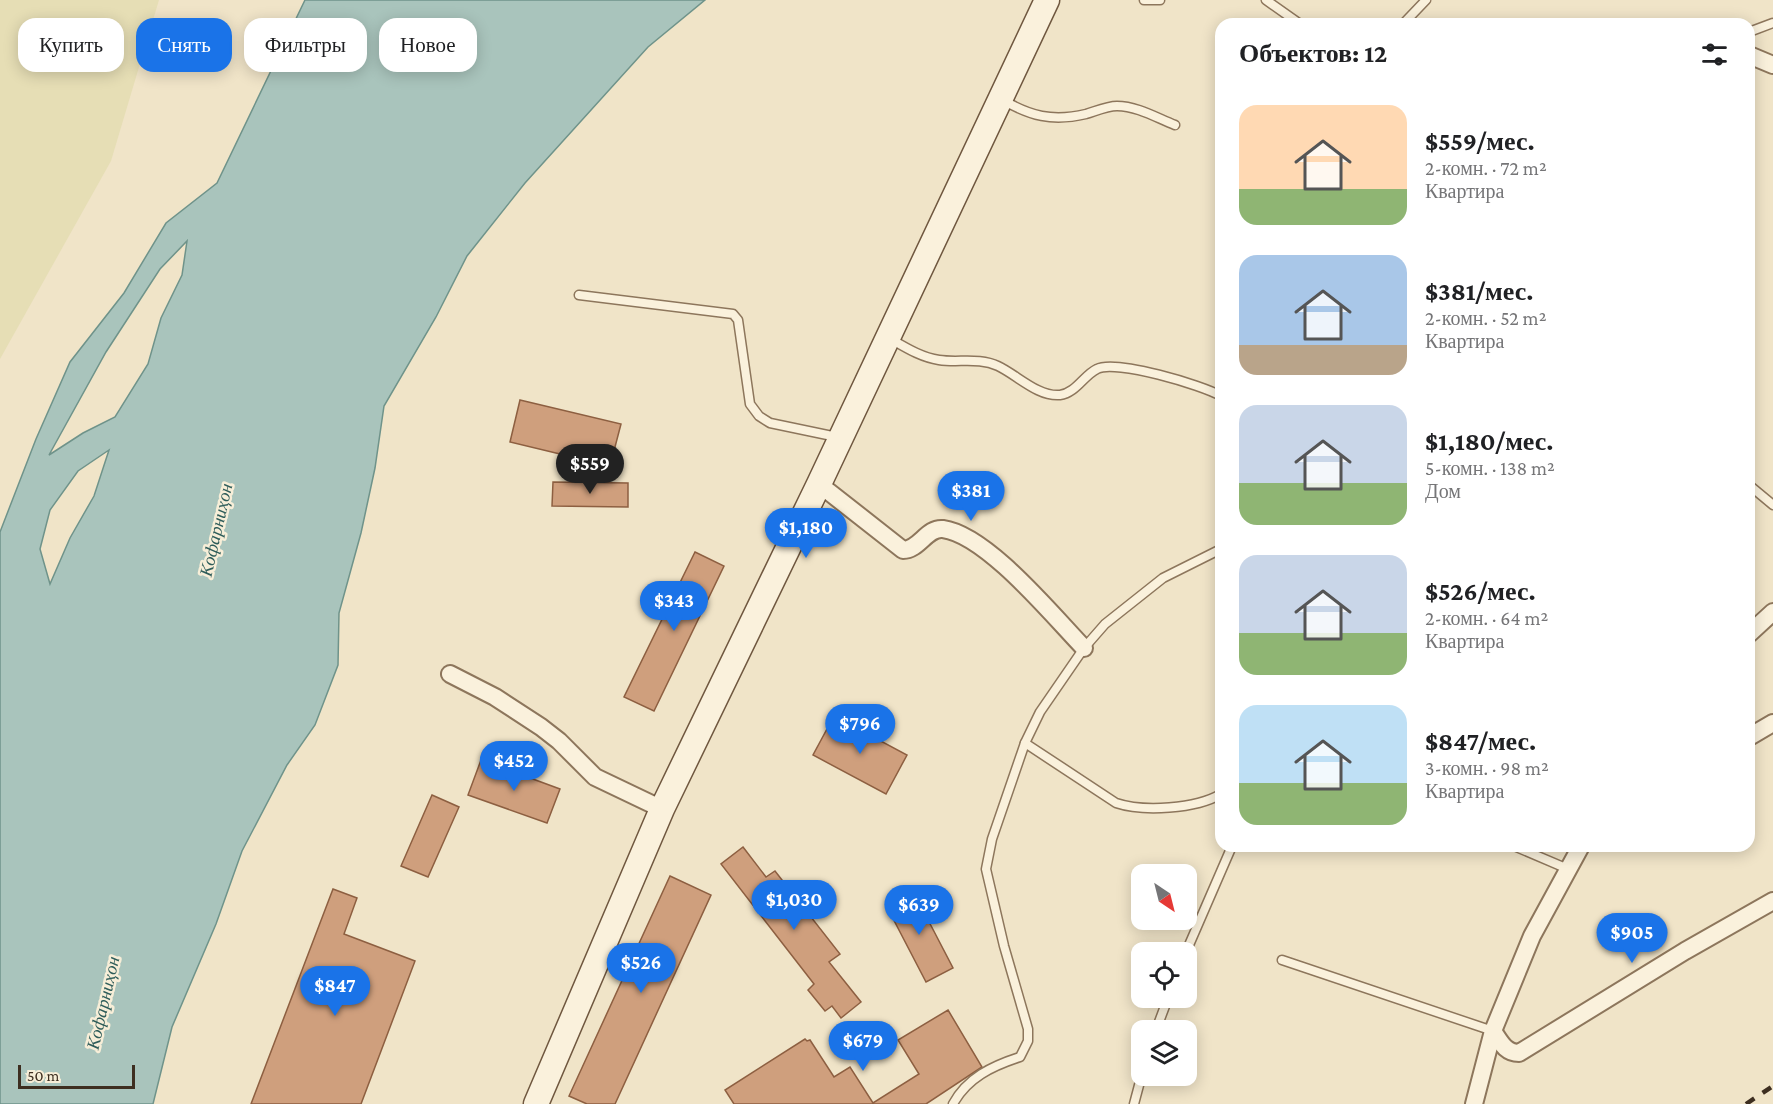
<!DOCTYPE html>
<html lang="ru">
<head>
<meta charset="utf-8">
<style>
	body { margin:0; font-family:"Crimson Pro",serif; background:#f6f6f6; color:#202124; height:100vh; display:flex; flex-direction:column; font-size:22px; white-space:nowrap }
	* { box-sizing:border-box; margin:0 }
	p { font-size:20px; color:#757577 }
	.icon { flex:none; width:33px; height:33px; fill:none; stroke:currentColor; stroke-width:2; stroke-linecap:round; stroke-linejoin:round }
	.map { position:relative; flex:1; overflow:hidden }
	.sheet { position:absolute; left:1215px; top:18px; width:540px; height:834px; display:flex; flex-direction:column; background:#fff; border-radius:18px; box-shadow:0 3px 15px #0003 }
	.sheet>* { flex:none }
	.banner { position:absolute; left:18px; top:18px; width:570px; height:54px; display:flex; gap:12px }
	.needle { width:39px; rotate:145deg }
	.buttons { position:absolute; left:1131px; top:864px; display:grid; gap:12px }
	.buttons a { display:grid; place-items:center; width:66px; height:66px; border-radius:12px; background:#fff; box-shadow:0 3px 15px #0003; font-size:30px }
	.scale { position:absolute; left:18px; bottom:15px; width:117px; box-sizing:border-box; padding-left:6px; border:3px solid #3d2e20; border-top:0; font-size:16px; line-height:21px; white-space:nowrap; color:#3d2e20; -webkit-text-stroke:4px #f7eed8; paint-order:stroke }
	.price { position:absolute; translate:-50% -51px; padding:0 14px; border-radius:21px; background:#1a73e8; color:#fff; font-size:20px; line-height:39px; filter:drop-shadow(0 2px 3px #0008) }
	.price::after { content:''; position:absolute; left:50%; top:36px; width:18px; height:14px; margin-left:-9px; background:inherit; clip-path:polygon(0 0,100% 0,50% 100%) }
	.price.active { background:#222; color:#fff }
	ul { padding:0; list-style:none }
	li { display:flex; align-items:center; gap:18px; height:150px; padding:0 24px }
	li span { display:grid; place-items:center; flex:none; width:168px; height:120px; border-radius:18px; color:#555 }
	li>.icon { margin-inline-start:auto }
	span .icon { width:72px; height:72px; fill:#fffc; stroke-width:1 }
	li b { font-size:26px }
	h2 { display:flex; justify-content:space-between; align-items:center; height:72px; padding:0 24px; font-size:26px }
	.pill { padding:0 21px; border-radius:18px; background:#fff; box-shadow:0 3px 15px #0003; font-size:21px; line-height:54px }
	.pill.active { background:#1a73e8; color:#fff }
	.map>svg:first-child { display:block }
	.farmland { fill:#e6deb5 }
	.water { fill:#a9c4bc; stroke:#6f938a; stroke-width:1.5; fill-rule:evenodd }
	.building { fill:#cf9f7d; stroke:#8d5f41; stroke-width:1.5 }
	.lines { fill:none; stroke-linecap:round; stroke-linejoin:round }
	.lane-casing { stroke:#8d765c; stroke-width:11 }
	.street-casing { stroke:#8d765c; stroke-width:20 }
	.secondary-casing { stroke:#6f573f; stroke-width:27 }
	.lane { stroke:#faf1dc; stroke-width:8 }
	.street { stroke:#faf1dc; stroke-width:16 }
	.secondary { stroke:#faf1dc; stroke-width:24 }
	.rail { stroke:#3d2e20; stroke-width:4.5; stroke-dasharray:10 10; stroke-linecap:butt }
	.labels { text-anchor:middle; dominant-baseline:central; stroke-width:5; stroke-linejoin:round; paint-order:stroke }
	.water-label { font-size:18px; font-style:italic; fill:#2f5d5a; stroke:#f7eed8 }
</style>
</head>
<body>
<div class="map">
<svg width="1773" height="1104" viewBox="0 0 1773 1104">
	<rect width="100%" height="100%" fill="#f0e4c8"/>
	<path class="farmland" d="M 0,0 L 159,0 L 111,161 L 0,359 Z"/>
	<path class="water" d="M 305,0 L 705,0 L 648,47 L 525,183 L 467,256 L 436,317 L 384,406 L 375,468 L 361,533 L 339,613 L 338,665 L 315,725 L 287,765 L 242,851 L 216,924 L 172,1027 L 153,1104 L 0,1104 L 0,532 L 36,439 L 70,362 L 124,293 L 166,223 L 217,183 ZM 187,241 L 182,275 L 161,318 L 148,364 L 115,417 L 83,433 L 49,455 L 106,352 L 160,269 ZM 109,450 L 94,496 L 70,538 L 50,584 L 40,549 L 50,510 L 78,471 Z"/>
	<g class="building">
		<path d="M 520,400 L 621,424 L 610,466 L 510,442 Z"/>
		<path d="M 553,482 L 628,483 L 628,507 L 552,506 Z"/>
		<path d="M 695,552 L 724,566 L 654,711 L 624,697 Z"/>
		<path d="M 834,716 L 907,755 L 886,794 L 813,755 Z"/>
		<path d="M 481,760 L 560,789 L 547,823 L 468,795 Z"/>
		<path d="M 432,795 L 459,807 L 428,877 L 401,866 Z"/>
		<path d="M 743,847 L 766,877 L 775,871 L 840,954 L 829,962 L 861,1002 L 841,1018 L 832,1006 L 825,1011 L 808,990 L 814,984 L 721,864 Z"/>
		<path d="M 670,876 L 711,895 L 615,1104 L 587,1104 L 569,1096 Z"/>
		<path d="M 333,889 L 357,898 L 344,934 L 415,961 L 361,1104 L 251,1104 Z"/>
		<path d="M 913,891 L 953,968 L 926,982 L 886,905 Z"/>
		<path d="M 948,1010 L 982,1067 L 926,1104 L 734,1104 L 725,1090 L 805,1039 L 807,1041 L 810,1040 L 834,1077 L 850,1067 L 873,1103 L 919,1074 L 898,1040 Z"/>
	</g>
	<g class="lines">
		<g class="lane-casing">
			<g id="lane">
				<path d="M 1144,0 L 1160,0"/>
				<path d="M 1266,0 L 1300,24"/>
				<path d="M 1403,24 L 1426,0"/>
				<path d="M 1749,32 L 1773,23"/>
				<path d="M 1001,99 C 1030,116 1052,122 1086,114 C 1096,111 1107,106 1117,106 C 1137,106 1157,118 1175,125"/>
				<path d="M 579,295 L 733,314 L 738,320 L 750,404 L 759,416 L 770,423 L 837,437"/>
				<path d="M 889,338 C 905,347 920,357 939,360 C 958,363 979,357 998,366 C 1017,375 1038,397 1060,395 C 1076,393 1084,375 1097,369 C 1115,359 1202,385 1221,396"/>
				<path d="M 1749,485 L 1773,505"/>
				<path d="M 1025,743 L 1116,803 C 1143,812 1196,809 1221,794"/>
				<path d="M 1514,846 L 1568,869"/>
				<path d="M 1186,952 L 1232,846"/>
				<path d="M 1282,960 L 1493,1031"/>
				<path d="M 1156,1030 L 1168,998"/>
				<path d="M 953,1104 C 967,1078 992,1066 1020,1057 L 1028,1041 L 1028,1029 L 1004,946 L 986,869 L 992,839 L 1025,743 L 1040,712 L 1084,648 L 1105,624 L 1163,578 L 1221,549"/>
				<path d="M 1134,1104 L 1142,1074"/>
			</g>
		</g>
		<g class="street-casing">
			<g id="street">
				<path d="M 1749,55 L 1773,65"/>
				<path d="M 819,484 L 903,550 C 919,550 927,527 943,529 C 987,535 1053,616 1084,648"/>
				<path d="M 1749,634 L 1773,612"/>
				<path d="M 450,674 L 495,697 L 541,727 L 559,741 L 595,777 L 662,809"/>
				<path d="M 1749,737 L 1773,723"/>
				<path d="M 1493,1031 C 1500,1041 1505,1053 1519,1053 L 1685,951 L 1773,901"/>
				<path d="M 1474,1104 L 1493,1031 L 1532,936 L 1581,846"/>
			</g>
		</g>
		<g class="secondary-casing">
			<path id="secondary" d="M 536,1104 L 662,809 L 819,484 L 1047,0"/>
		</g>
		<use href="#lane" class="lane"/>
		<use href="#street" class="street"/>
		<use href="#secondary" class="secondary"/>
		<path class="rail" d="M 1746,1104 L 1773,1086"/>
	</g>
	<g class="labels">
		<g class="water-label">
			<text transform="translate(216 530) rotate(-77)">Кофарниҳон</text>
			<text transform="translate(103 1003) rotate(-77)">Кофарниҳон</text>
		</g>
	</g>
</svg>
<div class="buttons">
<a><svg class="needle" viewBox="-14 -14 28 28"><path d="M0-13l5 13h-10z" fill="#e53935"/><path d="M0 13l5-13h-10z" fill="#757577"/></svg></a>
<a><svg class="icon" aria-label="locate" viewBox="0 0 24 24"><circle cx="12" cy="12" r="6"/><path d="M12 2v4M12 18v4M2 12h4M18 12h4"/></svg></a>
<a><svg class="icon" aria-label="layers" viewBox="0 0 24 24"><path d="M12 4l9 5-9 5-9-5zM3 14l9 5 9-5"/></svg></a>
</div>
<div class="scale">50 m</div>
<b class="price active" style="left:590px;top:495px">$559</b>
<b class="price" style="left:971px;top:522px">$381</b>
<b class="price" style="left:806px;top:559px">$1,180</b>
<b class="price" style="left:674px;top:632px">$343</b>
<b class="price" style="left:860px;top:755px">$796</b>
<b class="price" style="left:514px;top:792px">$452</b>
<b class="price" style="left:794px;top:931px">$1,030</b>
<b class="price" style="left:919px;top:936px">$639</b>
<b class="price" style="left:1632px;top:964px">$905</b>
<b class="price" style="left:641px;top:994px">$526</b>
<b class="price" style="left:335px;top:1017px">$847</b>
<b class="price" style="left:863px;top:1072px">$679</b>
<div class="banner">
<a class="pill">Купить</a>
<a class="pill active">Снять</a>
<a class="pill">Фильтры</a>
<a class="pill">Новое</a>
</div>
<section class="sheet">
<h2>Объектов: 12<svg class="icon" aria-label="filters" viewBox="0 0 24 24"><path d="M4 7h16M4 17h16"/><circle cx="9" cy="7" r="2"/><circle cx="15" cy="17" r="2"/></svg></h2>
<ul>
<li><span style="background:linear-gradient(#ffd9b3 70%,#8fb573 0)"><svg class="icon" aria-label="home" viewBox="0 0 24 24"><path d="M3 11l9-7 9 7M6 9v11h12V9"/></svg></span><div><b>$559/мес.</b><p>2-комн. · 72 m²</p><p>Квартира</p></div></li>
<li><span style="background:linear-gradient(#a9c7e8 75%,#b9a48a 0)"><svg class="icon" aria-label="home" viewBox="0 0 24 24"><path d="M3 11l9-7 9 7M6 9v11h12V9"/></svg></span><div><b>$381/мес.</b><p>2-комн. · 52 m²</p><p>Квартира</p></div></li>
<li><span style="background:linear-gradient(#c9d6e8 65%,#8fb573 0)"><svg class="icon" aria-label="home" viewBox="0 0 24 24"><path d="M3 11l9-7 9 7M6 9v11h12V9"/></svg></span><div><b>$1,180/мес.</b><p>5-комн. · 138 m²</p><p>Дом</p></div></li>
<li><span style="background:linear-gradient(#c9d6e8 65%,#8fb573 0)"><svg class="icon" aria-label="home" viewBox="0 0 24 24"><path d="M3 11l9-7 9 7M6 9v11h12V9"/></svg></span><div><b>$526/мес.</b><p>2-комн. · 64 m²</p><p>Квартира</p></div></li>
<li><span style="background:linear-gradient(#bfe0f5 65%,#8fb573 0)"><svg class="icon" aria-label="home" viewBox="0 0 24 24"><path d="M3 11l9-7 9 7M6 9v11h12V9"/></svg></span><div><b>$847/мес.</b><p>3-комн. · 98 m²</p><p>Квартира</p></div></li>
</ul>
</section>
</div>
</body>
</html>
